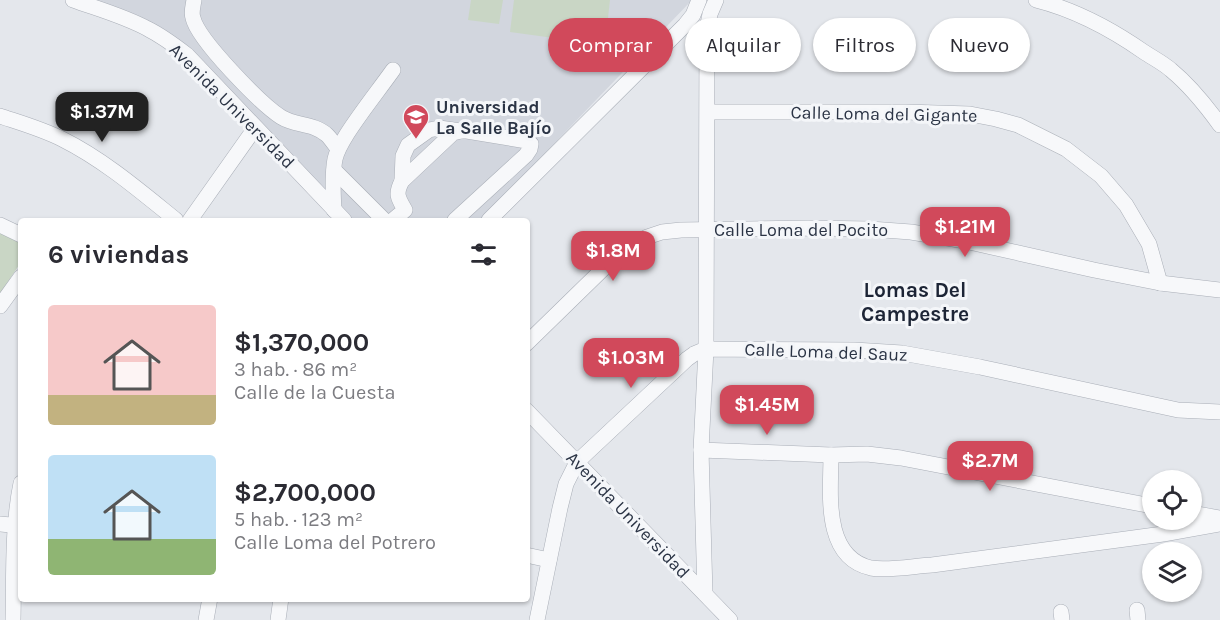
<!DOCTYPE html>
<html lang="es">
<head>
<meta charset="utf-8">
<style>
	body { margin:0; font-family:Karla,sans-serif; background:#f2f2f3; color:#2b2b33; height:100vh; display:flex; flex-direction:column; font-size:22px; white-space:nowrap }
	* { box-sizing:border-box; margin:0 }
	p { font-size:20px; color:#7c7c81 }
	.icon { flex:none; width:33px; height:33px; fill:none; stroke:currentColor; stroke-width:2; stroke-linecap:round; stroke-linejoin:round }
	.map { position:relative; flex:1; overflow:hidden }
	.details { position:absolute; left:18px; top:218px; width:512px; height:384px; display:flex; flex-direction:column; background:#fff; border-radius:6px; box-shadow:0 2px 4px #0004 }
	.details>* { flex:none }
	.hud { position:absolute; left:548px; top:18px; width:570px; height:54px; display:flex; gap:12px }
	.fabs { position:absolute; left:1142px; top:470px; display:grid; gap:12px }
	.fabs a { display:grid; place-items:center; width:60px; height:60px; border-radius:50%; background:#fff; box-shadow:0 2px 4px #0004; font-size:30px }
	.price { position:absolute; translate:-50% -51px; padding:0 14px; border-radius:12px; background:#d1495b; color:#fff; font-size:20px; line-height:39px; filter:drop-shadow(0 2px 3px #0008) }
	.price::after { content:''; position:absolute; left:50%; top:36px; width:18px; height:14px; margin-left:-9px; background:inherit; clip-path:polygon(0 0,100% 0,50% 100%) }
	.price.on { background:#222; color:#fff }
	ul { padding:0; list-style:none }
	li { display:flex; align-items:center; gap:18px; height:150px; padding:0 30px }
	li span { display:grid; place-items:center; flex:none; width:168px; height:120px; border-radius:6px; color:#555 }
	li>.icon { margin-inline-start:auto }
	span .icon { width:72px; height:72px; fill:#fffc; stroke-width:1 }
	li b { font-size:26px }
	h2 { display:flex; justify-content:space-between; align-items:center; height:72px; padding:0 30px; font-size:26px }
	.chip { padding:0 21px; border-radius:27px; background:#fff; box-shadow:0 2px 4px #0004; font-size:21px; line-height:54px }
	.chip.on { background:#d1495b; color:#fff }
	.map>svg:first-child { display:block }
	.built { fill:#d2d6de }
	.green { fill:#c9d6c5 }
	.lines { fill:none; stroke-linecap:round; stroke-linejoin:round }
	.minor-casing { stroke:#a9aeb7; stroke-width:16 }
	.minor { stroke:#f7f8fa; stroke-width:15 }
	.labels { text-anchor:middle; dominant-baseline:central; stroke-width:6; stroke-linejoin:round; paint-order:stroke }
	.street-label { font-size:18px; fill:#2b3445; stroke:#f4f6f9 }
	.poi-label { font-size:18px; font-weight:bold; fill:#2b3445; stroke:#f4f6f9; text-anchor:start }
	.quarter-label { font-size:21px; font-weight:bold; fill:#1d2536; stroke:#f4f6f9 }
</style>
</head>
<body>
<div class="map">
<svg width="1220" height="620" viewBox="0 0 1220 620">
	<rect width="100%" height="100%" fill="#e4e7ec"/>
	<path class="built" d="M 81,0 L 692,0 L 481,220 L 348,220 L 198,60 Z"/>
	<g class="green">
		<path d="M 471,0 L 503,0 L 499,24 L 468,20 Z"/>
		<path d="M 514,0 L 610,0 L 605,45 L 510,32 Z"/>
		<path d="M 0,230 L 21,242 L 21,262 L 0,294 Z"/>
	</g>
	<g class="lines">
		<g class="minor-casing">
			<g id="minor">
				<path d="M 73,0 C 98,9 124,16 148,29 C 162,36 174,45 187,55 L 344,220"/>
				<path d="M 194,0 C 193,6 191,13 193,18 C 198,40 261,104 281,117 C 295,126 314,123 327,135 C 331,139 335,145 338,149"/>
				<path d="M 1036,0 C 1076,10 1111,29 1144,52 C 1153,58 1163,63 1171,70 C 1188,84 1207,107 1220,125"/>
				<path d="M 708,112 L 905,112 L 970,114 L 996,119 L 1018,125 L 1066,149 L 1101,176 L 1126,205 L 1149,244 L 1160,283"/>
				<path d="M 0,116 C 21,123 42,129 62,139 C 104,160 140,191 176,220"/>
				<path d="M 334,170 L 384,220"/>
				<path d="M 402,181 L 403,156 L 408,145 L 429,130 L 439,128 L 460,131"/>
				<path d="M 334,210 C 333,194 332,175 335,159 C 337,150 342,142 347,134 C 361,112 378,91 393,70"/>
				<path d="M 190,220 L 255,128"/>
				<path d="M 393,220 L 405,210 C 398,198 395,194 402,181 L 453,133 L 460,131 L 467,131 L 527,141 L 531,144 L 530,149 L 526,155 L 455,220"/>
				<path d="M 489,220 L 685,25 L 693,15 L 699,0"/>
				<path d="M 0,225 L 21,235"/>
				<path d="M 0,306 L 21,277"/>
				<path d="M 526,344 L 607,265 L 632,245 L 647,237 L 662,232 L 681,230 L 808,228 L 870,229 L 911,232 L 965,241 L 1094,270 L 1160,283 L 1220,290"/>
				<path d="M 526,410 L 730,620"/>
				<path d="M 701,450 L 831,455 L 867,454 L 901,458 L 1152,506"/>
				<path d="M 831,455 C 831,492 822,557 871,568 C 888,571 914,566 932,565 L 1163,534 L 1220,524"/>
				<path d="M 1191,513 L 1220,518"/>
				<path d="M 0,524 L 21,526"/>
				<path d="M 526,555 L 549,560"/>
				<path d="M 705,594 L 701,450 L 706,349 L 707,29 L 710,14 L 716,0"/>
				<path d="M 1137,610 L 1138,620"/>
				<path d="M 1061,612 L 1062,620"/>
				<path d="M 13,620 C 14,575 12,527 21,483"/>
				<path d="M 206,620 L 210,598"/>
				<path d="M 278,620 L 281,598"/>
				<path d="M 537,620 L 560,508 L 566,484 L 577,462 L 687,359 L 694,354 L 706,349 L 854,350 L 902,353 L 980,367 L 1178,410 L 1220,412"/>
			</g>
		</g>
		<use href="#minor" class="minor"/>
	</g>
	<defs>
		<g id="university-pin" transform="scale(1.35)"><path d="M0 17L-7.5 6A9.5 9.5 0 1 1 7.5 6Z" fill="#d1495b" stroke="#f4f6f9"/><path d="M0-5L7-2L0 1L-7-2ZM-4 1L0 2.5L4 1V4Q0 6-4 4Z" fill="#fff"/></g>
	</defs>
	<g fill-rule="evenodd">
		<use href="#university-pin" x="416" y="117"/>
	</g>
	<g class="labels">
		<g class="street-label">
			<text transform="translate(232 106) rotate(45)">Avenida Universidad</text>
			<text transform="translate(884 114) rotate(1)">Calle Loma del Gigante</text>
			<text x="801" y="230">Calle Loma del Pocito</text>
			<text transform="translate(826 352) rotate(2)">Calle Loma del Sauz</text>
			<text transform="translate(628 515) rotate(46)">Avenida Universidad</text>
		</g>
		<g class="poi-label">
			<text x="436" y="107">Universidad<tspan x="436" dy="21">La Salle Bajío</tspan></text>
		</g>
		<g class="quarter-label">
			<text x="915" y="290">Lomas Del<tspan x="915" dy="24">Campestre</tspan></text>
		</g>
	</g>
</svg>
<div class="fabs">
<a><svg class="icon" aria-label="locate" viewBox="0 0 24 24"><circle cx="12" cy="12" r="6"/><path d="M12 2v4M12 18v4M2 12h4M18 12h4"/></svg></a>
<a><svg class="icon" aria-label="layers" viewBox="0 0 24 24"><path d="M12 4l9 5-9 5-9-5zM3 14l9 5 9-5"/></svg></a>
</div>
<b class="price on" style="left:102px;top:143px">$1.37M</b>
<b class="price" style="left:965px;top:258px">$1.21M</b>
<b class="price" style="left:613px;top:282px">$1.8M</b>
<b class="price" style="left:631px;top:389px">$1.03M</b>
<b class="price" style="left:767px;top:436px">$1.45M</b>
<b class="price" style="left:990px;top:492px">$2.7M</b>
<div class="hud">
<a class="chip on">Comprar</a>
<a class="chip">Alquilar</a>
<a class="chip">Filtros</a>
<a class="chip">Nuevo</a>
</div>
<section class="details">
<h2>6 viviendas<svg class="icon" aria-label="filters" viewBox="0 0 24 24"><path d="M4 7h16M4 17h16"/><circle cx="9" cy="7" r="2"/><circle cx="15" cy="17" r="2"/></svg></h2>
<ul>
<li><span style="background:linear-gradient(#f6c9c9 75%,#c2b280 0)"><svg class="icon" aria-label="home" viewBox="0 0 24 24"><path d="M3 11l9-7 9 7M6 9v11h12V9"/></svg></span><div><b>$1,370,000</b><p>3 hab. · 86 m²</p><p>Calle de la Cuesta</p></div></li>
<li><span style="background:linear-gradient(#bfe0f5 70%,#8fb573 0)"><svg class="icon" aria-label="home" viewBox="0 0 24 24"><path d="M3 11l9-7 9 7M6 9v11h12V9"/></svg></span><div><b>$2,700,000</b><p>5 hab. · 123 m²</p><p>Calle Loma del Potrero</p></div></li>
</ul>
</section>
</div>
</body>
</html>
